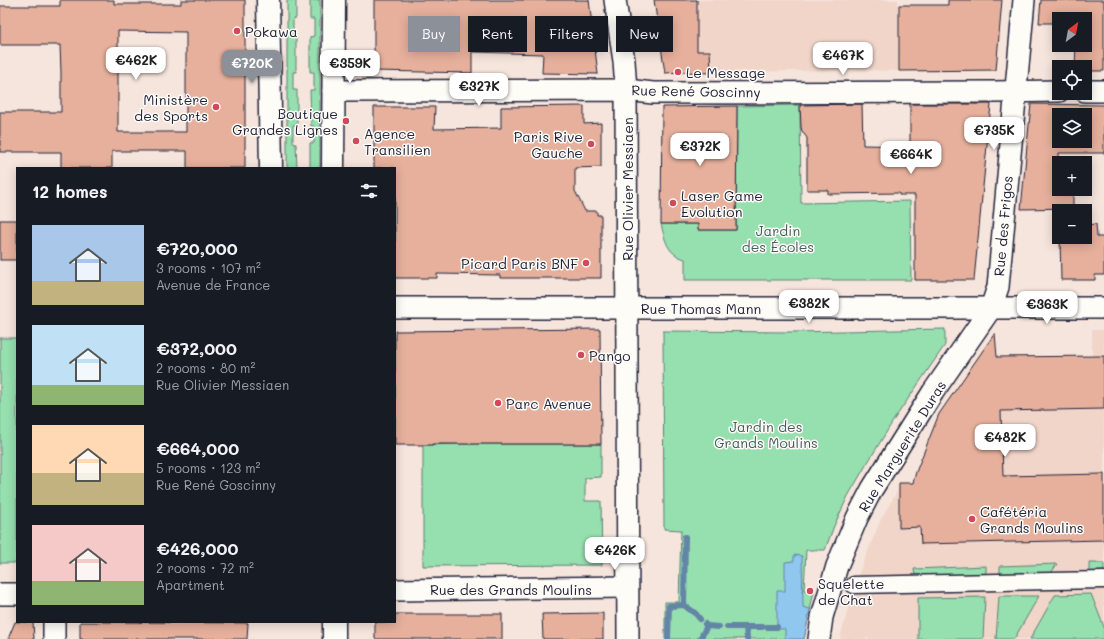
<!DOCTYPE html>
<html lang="en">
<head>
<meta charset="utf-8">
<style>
	body { margin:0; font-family:Mali,sans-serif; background:#242831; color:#f1f3f6; height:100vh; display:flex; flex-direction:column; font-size:15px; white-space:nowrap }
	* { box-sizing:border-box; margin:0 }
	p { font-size:13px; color:#9ea1a6 }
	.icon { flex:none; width:22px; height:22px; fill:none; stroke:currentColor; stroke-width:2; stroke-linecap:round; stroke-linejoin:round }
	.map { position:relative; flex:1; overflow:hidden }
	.sheet { position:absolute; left:16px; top:167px; width:380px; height:456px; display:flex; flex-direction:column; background:#171b24; border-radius:0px; box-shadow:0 2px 10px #0003 }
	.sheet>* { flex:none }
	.top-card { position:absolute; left:408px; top:16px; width:380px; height:36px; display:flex; gap:8px }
	.needle { width:26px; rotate:32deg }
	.fabs { position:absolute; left:1052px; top:12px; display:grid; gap:8px }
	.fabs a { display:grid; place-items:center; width:40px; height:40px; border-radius:0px; background:#171b24; box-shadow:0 2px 10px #0003; font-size:20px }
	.price { position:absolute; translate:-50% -34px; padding:0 9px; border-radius:8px; background:#fff; color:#222; font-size:13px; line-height:26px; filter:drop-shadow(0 1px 2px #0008) }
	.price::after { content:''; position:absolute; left:50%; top:24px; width:12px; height:9px; margin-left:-6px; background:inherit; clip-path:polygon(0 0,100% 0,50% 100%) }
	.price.on { background:#8c9099; color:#fff }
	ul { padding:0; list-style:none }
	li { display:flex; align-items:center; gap:12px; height:100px; padding:0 16px }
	li span { display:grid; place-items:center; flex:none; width:112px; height:80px; border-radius:0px; color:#555 }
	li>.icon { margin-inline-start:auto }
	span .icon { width:48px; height:48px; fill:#fffc; stroke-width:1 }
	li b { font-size:17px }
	h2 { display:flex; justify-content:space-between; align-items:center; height:48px; padding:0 16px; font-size:17px }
	.chip { padding:0 14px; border-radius:0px; background:#171b24; box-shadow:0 2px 10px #0003; font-size:14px; line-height:36px }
	.chip.on { background:#8c9099; color:#fff }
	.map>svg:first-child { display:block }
	.built { fill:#f1d5c9 }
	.green { fill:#96dfaf; stroke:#5c8075 }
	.water { fill:#90c7ee; stroke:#6485a6 }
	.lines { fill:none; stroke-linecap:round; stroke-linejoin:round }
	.stream { stroke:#6485a6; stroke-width:6 }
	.building { fill:#e6b09c; stroke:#22223b; fill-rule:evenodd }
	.pedestrian-casing { stroke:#22223b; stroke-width:19 }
	.minor-casing { stroke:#22223b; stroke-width:24 }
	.tertiary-casing { stroke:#22223b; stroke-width:25 }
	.pedestrian { stroke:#fdfcf7; stroke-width:16 }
	.minor { stroke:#fdfcf7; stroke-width:21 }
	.tertiary { stroke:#fdfcf7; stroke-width:22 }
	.poi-dot { fill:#d1495b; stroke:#fdfcf7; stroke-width:1.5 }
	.labels { text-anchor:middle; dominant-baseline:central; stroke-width:3; stroke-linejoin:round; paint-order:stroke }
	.poi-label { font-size:14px; fill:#22223b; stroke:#fdfcf7; text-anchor:start }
	.street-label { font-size:14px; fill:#22223b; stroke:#fdfcf7 }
	.park-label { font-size:14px; fill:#455b5e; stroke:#fdfcf7 }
</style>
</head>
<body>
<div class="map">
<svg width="1104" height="639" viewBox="0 0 1104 639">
	<rect width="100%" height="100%" fill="#f6e5dc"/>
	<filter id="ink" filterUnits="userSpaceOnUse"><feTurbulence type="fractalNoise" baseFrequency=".025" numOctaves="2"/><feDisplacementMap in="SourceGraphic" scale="8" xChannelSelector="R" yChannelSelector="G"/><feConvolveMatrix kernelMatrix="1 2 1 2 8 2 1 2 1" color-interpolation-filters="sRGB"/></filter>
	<g filter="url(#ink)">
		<g class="built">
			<path d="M 697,0 L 898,0 L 899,71 L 859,70 L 721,72 L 697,73 Z"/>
			<path d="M 1092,330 L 1104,330 L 1104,639 L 840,639 L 854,585 L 881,519 L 899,488 L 899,483 L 913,483 L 916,472 L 939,414 L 986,347 L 996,346 L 997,357 L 1092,356 Z"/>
		</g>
		<g class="green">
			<path d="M 287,0 L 296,0 L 296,18 L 293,19 L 293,36 L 296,37 L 296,72 L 293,72 L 293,90 L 297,90 L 297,125 L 293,125 L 293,143 L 296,144 L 297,168 L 287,168 Z"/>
			<path d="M 310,0 L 320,0 L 320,168 L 310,168 L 310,143 L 314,143 L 314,126 L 311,126 L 310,90 L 314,90 L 314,72 L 310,72 L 310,37 L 314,36 L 314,19 L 310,19 Z"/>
			<path d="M 800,105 L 801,203 L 910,201 L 911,280 L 685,280 L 685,259 C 667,254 665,240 661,224 L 698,224 L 698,230 L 736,230 L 737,106 Z"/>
			<path d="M 945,329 L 945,345 L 895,418 L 865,467 L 848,496 L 834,526 L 825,550 L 806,550 L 804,590 L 814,591 L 804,639 L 665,639 L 665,602 L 679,602 L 681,530 L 664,529 L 663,331 L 791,332 Z"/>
			<rect x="0" y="338" width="17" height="225"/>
			<path d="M 463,444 L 601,444 L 601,477 L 585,478 L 585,501 L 601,501 L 602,565 L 423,566 L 423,445 Z"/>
			<path d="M 1089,563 L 1104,563 L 1104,571 L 1089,572 Z"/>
			<path d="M 1057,564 L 1051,573 L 1000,574 L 1000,566 Z"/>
			<path d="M 986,566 L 986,574 L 915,576 L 914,569 Z"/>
			<path d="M 1091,594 L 1104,627 L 1104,639 L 1030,639 L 1055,595 Z"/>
			<path d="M 999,596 L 1039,596 L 1014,639 L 996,639 Z"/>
			<path d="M 985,597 L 983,639 L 918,639 L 918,598 Z"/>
		</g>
		<path class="water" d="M 794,555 L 802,556 L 803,607 L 810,609 L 804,639 L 785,639 L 785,629 L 777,629 L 777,591 L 785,591 L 785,562 L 794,561 Z"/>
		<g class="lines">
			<g class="stream">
				<path d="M 685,537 L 684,605 L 696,614 L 700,619"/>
				<path d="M 705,624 L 707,626 L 719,627"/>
				<path d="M 727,627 L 762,627"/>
				<path d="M 746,627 L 747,639"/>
				<path d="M 767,627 L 777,627"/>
				<path d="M 668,639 L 669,606 L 684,605"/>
				<path d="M 700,639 L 707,626"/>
			</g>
		</g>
		<g class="building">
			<path d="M 60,0 L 114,0 L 114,4 L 181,4 L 181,0 L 245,0 L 245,168 L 187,168 L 187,151 L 112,151 L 112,168 L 61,168 L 61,152 L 0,152 L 0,112 L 61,112 L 61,72 L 60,45 L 0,45 L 0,6 L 60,6 ZM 118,31 L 186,32 L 186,132 L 118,132 Z"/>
			<path d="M 374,0 L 589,0 L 598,74 L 542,73 L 543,54 L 472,52 L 472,73 L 374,71 Z"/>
			<path d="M 654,0 L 697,0 L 697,51 L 710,51 L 711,73 L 680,72 L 665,73 Z"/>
			<path d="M 948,0 L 1002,0 L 996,70 L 899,71 L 899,5 L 948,5 Z"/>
			<path d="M 1041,0 L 1104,0 L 1104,71 L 1085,71 L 1085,67 L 1075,67 L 1076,45 L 1085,45 L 1085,19 L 1059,19 L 1059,23 L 1039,23 Z"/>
			<path d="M 862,104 L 863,145 L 910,146 L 910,104 L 991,104 L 974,280 L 915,280 L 915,195 L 899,195 L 899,193 L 828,194 L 828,190 L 807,190 L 807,138 L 802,131 L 801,127 L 800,105 Z"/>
			<path d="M 1031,104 L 1104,105 L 1104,153 L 1059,153 L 1059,189 L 1073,189 L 1073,208 L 1021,209 ZM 1059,115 L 1085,115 L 1085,141 L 1059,141 Z"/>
			<path d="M 584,106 L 584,124 L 601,123 L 601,167 L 575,168 L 575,191 L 585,211 L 597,211 L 597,215 L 601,215 L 601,278 L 500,278 L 500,275 L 437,274 L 437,278 L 395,278 L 395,168 L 374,168 L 374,107 L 435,107 L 434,129 L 501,128 L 501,107 Z"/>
			<path d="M 737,106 L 736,230 L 698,230 L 698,224 L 661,224 L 662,107 Z"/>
			<rect x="0" y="220" width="17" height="40"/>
			<path d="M 1096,224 L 1097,237 L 1104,237 L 1104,275 L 1095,275 L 1095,280 L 1061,280 L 1060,237 L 1085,237 L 1085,225 Z"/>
			<path d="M 600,329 L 601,444 L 432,444 L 432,445 L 395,445 L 395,331 Z"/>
			<path d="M 995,333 L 997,357 L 1104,356 L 1104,409 L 1001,411 L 1003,476 L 1104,474 L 1104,540 L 921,544 L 920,527 L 899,528 L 899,483 L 913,483 L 916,472 L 939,414 Z"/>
			<path d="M 603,613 L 603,639 L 543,639 L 542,614 Z"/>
			<path d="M 395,614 L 502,614 L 502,639 L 375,639 L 375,622 L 395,622 Z"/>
			<path d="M 15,622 L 33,622 L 34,639 L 8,639 Z"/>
			<path d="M 80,622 L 248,623 L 247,639 L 80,639 Z"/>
		</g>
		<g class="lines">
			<g class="pedestrian-casing">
				<path id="pedestrian" d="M 854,585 L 1104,580"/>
			</g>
			<g class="minor-casing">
				<g id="minor">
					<path d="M 615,0 L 624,61 L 626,90 L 628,639"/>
					<path d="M 333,91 L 626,90 L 653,93 L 994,92 L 1059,91"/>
					<path d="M 1085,91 L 1104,91"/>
					<path d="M 395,308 L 1104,308"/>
					<path d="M 395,590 L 627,587"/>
					<path d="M 0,594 L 17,594"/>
					<path d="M 54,622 L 54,639"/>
					<path d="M 819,639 L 822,617 L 837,566 L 857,518 L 872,489 L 933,392 L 991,308 L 998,287 L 1024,0"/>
				</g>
			</g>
			<g class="tertiary-casing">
				<g id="tertiary">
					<path d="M 268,0 L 271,168"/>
					<path d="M 333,168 L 334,0"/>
					<path d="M 334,622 L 334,639"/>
				</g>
			</g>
			<use href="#pedestrian" class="pedestrian"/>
			<use href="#minor" class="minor"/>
			<use href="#tertiary" class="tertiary"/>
		</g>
	</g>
	<g class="poi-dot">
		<circle cx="237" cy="31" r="4"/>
		<circle cx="678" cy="72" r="4"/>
		<circle cx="216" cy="107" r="4"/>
		<circle cx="346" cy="121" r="4"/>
		<circle cx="356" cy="141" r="4"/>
		<circle cx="591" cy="144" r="4"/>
		<circle cx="673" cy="203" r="4"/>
		<circle cx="586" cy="263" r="4"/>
		<circle cx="581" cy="355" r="4"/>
		<circle cx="498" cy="403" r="4"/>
		<circle cx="972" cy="519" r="4"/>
		<circle cx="810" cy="591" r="4"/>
	</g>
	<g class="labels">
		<g class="poi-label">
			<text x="245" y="31">Pokawa</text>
			<text x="686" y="72">Le Message</text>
			<text x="208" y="99" text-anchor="end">Ministère<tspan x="208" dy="16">des Sports</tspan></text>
			<text x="338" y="113" text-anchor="end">Boutique<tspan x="338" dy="16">Grandes Lignes</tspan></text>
			<text x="364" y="133">Agence<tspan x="364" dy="16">Transilien</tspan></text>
			<text x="583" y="136" text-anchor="end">Paris Rive<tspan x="583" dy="16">Gauche</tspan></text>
			<text x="681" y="195">Laser Game<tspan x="681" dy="16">Evolution</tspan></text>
			<text x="578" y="263" text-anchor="end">Picard Paris BNF</text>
			<text x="589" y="355">Pango</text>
			<text x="506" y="403">Parc Avenue</text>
			<text x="980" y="511">Cafétéria<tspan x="980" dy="16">Grands Moulins</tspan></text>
			<text x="818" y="583">Squelette<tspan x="818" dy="16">de Chat</tspan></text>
		</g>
		<g class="street-label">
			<text transform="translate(696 91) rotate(1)">Rue René Goscinny</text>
			<text transform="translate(627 189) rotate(-90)">Rue Olivier Messiaen</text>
			<text transform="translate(1003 226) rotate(-85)">Rue des Frigos</text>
			<text x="701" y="308">Rue Thomas Mann</text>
			<text transform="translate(902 446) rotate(-58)">Rue Marguerite Duras</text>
			<text x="511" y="589">Rue des Grands Moulins</text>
		</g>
		<g class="park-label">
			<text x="778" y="230">Jardin<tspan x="778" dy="16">des Écoles</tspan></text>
			<text x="766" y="426">Jardin des<tspan x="766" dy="16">Grands Moulins</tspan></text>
		</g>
	</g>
</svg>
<div class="fabs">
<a><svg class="needle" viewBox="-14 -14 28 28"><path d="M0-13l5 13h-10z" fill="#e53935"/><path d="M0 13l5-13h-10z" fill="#9ea1a6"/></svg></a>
<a><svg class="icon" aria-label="locate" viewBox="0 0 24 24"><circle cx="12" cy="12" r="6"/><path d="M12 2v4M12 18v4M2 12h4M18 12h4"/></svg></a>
<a><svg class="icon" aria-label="layers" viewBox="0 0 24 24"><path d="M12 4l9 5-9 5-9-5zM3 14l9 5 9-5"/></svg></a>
<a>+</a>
<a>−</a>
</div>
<b class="price" style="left:843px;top:76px">€467K</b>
<b class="price" style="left:136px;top:81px">€462K</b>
<b class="price on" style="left:252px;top:84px">€720K</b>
<b class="price" style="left:350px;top:84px">€359K</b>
<b class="price" style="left:479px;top:107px">€327K</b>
<b class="price" style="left:994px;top:151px">€735K</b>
<b class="price" style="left:700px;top:167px">€372K</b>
<b class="price" style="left:911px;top:175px">€664K</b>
<b class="price" style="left:809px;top:324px">€382K</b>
<b class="price" style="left:1047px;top:325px">€363K</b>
<b class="price" style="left:1005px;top:458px">€482K</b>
<b class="price" style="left:615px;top:571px">€426K</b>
<div class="top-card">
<a class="chip on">Buy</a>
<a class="chip">Rent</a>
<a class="chip">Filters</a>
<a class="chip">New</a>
</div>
<section class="sheet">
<h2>12 homes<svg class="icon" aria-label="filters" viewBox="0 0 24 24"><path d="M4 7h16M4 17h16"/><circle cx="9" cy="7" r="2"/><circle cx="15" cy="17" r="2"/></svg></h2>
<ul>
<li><span style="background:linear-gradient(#a9c7e8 70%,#c2b280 0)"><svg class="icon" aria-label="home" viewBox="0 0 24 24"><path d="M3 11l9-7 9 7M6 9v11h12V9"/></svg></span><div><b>€720,000</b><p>3 rooms · 107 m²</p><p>Avenue de France</p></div></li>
<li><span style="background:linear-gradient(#bfe0f5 75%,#8fb573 0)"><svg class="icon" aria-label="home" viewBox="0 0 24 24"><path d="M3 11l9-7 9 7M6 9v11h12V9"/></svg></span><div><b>€372,000</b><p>2 rooms · 80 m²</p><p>Rue Olivier Messiaen</p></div></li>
<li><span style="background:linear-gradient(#ffd9b3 60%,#c2b280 0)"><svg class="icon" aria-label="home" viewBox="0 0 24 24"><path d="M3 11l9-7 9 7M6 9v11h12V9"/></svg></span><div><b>€664,000</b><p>5 rooms · 123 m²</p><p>Rue René Goscinny</p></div></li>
<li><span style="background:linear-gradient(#f6c9c9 70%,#8fb573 0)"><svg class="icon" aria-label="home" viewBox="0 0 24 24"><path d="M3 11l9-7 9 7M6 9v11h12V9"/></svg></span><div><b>€426,000</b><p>2 rooms · 72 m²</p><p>Apartment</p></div></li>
</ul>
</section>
</div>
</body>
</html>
